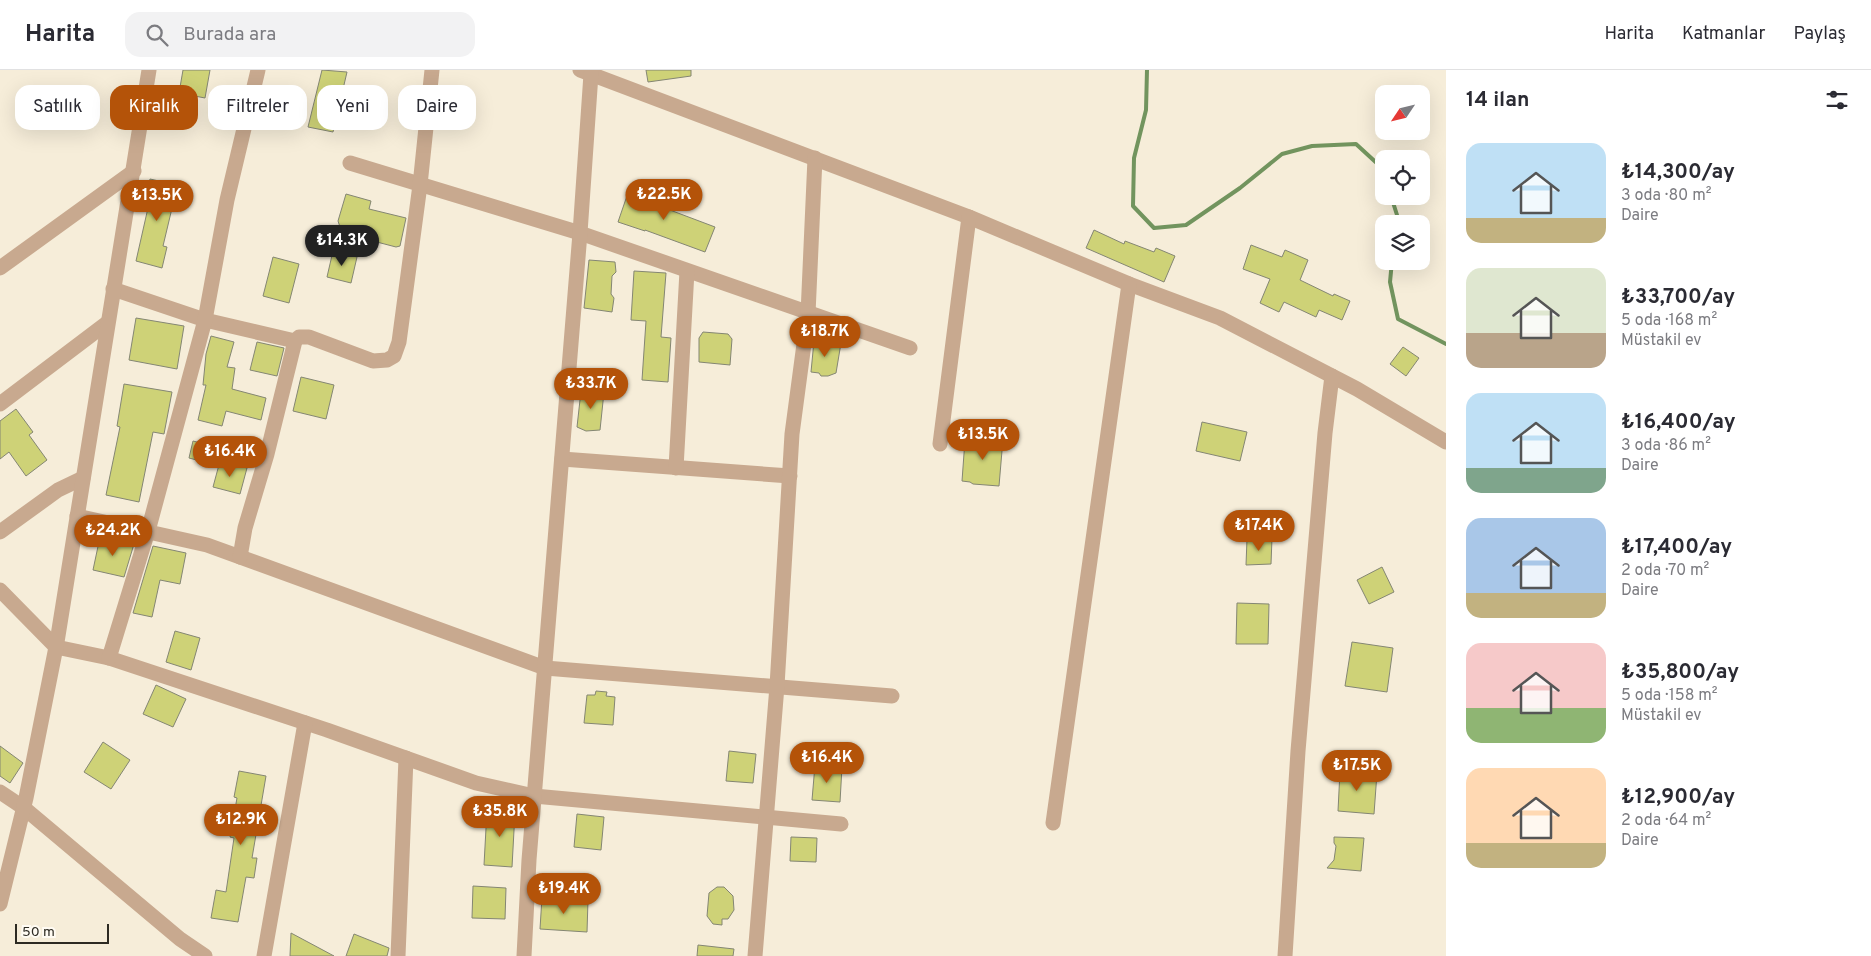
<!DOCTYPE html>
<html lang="tr">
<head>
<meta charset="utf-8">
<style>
	body { margin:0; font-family:Overpass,sans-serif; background:#f2f2f3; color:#2b2b33; height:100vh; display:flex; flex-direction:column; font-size:19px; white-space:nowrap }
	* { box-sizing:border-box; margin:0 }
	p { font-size:16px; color:#7c7c81 }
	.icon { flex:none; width:28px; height:28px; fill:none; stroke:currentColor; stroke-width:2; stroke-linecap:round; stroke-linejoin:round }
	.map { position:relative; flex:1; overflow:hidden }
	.drawer { display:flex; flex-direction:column; background:#fff; width:425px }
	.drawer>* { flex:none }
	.banner { position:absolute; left:15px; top:15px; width:475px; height:45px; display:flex; gap:10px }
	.needle { width:32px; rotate:235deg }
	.controls { position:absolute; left:1375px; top:15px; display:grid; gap:10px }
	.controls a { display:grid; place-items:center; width:55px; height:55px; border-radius:10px; background:#fff; box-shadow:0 5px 20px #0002; font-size:25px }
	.scale { position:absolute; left:15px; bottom:12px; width:94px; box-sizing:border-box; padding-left:5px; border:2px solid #2d2a22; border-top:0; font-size:14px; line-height:18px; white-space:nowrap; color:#2d2a22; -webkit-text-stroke:4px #fffbf3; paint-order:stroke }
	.price { position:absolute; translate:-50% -42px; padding:0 11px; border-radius:18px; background:#b45309; color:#fff; font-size:16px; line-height:32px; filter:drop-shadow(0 1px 2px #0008) }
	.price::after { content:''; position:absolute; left:50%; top:30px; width:15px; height:11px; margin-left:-8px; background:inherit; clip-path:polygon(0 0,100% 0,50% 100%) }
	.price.active { background:#222; color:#fff }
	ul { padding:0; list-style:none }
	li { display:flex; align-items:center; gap:15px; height:125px; padding:0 20px }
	li span { display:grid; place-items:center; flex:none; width:140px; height:100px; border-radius:15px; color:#555 }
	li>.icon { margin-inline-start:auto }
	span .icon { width:60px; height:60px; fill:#fffc; stroke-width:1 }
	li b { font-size:21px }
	h2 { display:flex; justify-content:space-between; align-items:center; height:60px; padding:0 20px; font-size:21px }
	.tag { padding:0 18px; border-radius:15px; background:#fff; box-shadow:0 5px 20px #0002; font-size:18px; line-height:45px }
	.tag.active { background:#b45309; color:#fff }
	header { display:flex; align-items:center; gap:30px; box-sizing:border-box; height:70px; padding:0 25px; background:#fff; border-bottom:1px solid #e1e1e2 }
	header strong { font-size:24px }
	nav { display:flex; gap:28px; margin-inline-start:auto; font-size:18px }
	.search { width:350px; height:45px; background:#f2f2f3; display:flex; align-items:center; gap:12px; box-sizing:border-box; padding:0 18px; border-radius:15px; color:#7c7c81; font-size:19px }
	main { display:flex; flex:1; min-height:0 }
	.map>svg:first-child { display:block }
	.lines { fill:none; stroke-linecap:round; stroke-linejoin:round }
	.stream { stroke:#72945e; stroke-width:4 }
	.building { fill:#ced277; stroke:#848673 }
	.minor { stroke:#c8a98f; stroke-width:15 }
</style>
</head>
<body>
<header>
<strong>Harita</strong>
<div class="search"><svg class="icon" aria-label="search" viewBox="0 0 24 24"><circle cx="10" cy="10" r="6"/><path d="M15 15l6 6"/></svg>Burada ara</div>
<nav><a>Harita</a><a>Katmanlar</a><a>Paylaş</a></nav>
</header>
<main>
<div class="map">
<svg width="1446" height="886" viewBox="0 0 1446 886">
	<rect width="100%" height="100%" fill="#f6edd9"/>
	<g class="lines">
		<g class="stream">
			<path d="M 1147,0 L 1146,40 L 1134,88 L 1133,136 L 1154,158 L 1186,155 L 1240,118 L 1282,84 L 1312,76 L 1356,74 L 1381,97 L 1384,105"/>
			<path d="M 1391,126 L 1397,145 L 1396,154"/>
			<path d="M 1392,191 L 1390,212 L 1398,249 L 1446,274"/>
		</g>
	</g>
	<g class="building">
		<path d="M 183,0 L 210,0 L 205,28 L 179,23 Z"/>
		<path d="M 322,0 L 347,2 L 333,62 L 308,57 Z"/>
		<path d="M 646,0 L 691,0 L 691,6 L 648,12 Z"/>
		<path d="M 150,109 L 181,116 L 177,135 L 173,134 L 163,176 L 167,177 L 162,198 L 136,191 L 150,129 L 145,128 Z"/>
		<path d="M 630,117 L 657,126 L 654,134 L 715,157 L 705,182 L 645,160 L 645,161 L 618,152 Z"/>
		<path d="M 346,124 L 371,131 L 369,139 L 406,148 L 400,176 L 396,177 L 373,171 L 369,164 L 340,157 L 338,151 Z"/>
		<path d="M 1094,160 L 1124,174 L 1125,171 L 1154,182 L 1156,178 L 1175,186 L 1164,212 L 1086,178 Z"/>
		<path d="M 1251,175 L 1282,187 L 1285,180 L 1308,190 L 1300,210 L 1333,226 L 1334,224 L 1350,231 L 1342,250 L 1319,240 L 1316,247 L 1284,232 L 1279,242 L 1260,233 L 1270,209 L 1243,199 Z"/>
		<path d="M 333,181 L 357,187 L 351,213 L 327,207 Z"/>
		<path d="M 273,187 L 299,194 L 289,233 L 263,226 Z"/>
		<path d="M 589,190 L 615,192 L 616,202 L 612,206 L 611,224 L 614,228 L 612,242 L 584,238 Z"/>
		<path d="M 634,201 L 666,203 L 661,267 L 671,268 L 668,312 L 642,310 L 646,251 L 631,250 Z"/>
		<path d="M 136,248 L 184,256 L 177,299 L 129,290 Z"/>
		<path d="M 703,262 L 728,264 L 732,269 L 730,295 L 699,292 L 699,268 Z"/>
		<path d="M 211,266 L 234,272 L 227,297 L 235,298 L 232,319 L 266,328 L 261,350 L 226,341 L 222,356 L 198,350 L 206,315 L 203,315 L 206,284 Z"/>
		<path d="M 814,271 L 841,273 L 836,303 L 828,306 L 821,306 L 819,303 L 811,302 Z"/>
		<path d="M 257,272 L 284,278 L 277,306 L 250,300 Z"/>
		<path d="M 1403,277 L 1419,288 L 1406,306 L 1390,294 Z"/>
		<path d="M 301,307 L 334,315 L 326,349 L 293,341 Z"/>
		<path d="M 124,314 L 172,322 L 164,364 L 153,362 L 139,432 L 106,425 L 120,357 L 117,356 Z"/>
		<path d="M 591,319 L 604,322 L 600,360 L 586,361 L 577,357 L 581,321 Z"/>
		<path d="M 16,339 L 33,362 L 29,365 L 47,390 L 26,406 L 9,382 L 0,389 L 0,351 Z"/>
		<path d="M 1202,352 L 1247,362 L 1240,391 L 1196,381 Z"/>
		<path d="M 977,368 L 1003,369 L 999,416 L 973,414 L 970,412 L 962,411 L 965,370 L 975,370 Z"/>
		<path d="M 193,371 L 216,377 L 212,394 L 189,388 Z"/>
		<path d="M 220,391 L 247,398 L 240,424 L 213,417 Z"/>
		<path d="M 100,467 L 134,474 L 124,507 L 93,500 Z"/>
		<path d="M 1272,468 L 1271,494 L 1246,495 L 1247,469 Z"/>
		<path d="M 153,476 L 186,483 L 180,514 L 160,510 L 152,547 L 133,543 Z"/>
		<path d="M 1382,497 L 1394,522 L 1369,534 L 1357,510 Z"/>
		<path d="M 1237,533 L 1269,534 L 1268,574 L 1236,574 Z"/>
		<path d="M 175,561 L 200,568 L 191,600 L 166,592 Z"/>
		<path d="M 1352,572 L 1393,578 L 1387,622 L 1345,616 Z"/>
		<path d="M 156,615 L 186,629 L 173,657 L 143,644 Z"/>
		<path d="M 596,621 L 607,622 L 606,626 L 615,627 L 613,655 L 584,653 L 587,625 L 595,625 Z"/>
		<path d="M 103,672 L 130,690 L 111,719 L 84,702 Z"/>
		<path d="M 0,676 L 23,693 L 10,713 L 0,706 Z"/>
		<path d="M 729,681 L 756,684 L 753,713 L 726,711 Z"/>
		<path d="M 815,695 L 842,697 L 840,732 L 812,730 Z"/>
		<path d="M 239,701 L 266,706 L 252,788 L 257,788 L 254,808 L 246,807 L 238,852 L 211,848 L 216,820 L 226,822 L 234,768 L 230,767 L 237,728 L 234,727 Z"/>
		<path d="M 1340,701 L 1377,703 L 1374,744 L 1338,741 Z"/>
		<path d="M 487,740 L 515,742 L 512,797 L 484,795 Z"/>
		<path d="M 577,744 L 604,747 L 601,780 L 574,777 Z"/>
		<path d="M 791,767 L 817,768 L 816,792 L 790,791 Z"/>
		<path d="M 1334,767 L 1364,768 L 1361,801 L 1327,798 L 1334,790 L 1336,776 L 1334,773 Z"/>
		<path d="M 473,816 L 506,818 L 505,849 L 472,848 Z"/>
		<path d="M 717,817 L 724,817 L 733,826 L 734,840 L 728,849 L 722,849 L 722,855 L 713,854 L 707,846 L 709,823 Z"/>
		<path d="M 542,827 L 588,830 L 587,862 L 540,859 Z"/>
		<path d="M 291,863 L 334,886 L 290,886 Z"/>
		<path d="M 354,864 L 389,878 L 387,886 L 346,886 Z"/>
		<path d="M 698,875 L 734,879 L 733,886 L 697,886 Z"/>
	</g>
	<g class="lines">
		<g class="minor">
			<path d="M 580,0 L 969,147 L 1129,214 L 1220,248 L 1357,319 L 1446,372"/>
			<path d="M 350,93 L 580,163 L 910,278"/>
			<path d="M 0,198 L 134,101"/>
			<path d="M 113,219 L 205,250 L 295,271"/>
			<path d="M 0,334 L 107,253"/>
			<path d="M 940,374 L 969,147"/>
			<path d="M 562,389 L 790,406"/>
			<path d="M 676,398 L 687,201"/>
			<path d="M 77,446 L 207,475 L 545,598 L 892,626"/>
			<path d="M 0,462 L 58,420 L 83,408"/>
			<path d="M 240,487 L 245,458 L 267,384 L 295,271 L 299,267 L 309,267 L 373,291 L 387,290 L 394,286 L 399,272 L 420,115 L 432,0"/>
			<path d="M 0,520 L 56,577 L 109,588 L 327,660 L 476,713 L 534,726 L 841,754"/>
			<path d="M 109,588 L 148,461 L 205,250 L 227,130 L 258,0"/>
			<path d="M 0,722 L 24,738 L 180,869 L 205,886"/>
			<path d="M 1053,753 L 1129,214"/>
			<path d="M 0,834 L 26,728 L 57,572 L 149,0"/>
			<path d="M 264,886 L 305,653"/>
			<path d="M 398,886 L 406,688"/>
			<path d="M 524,886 L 529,790 L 580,163 L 591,4"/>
			<path d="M 755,886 L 777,616 L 792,364 L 808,244 L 815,88"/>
			<path d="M 1285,886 L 1298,681 L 1325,363 L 1332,306"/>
		</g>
	</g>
</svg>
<div class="controls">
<a><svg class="needle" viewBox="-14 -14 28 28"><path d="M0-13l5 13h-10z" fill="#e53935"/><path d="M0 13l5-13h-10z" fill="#7c7c81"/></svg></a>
<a><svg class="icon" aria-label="locate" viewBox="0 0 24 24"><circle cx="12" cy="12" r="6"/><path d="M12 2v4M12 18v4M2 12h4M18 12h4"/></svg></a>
<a><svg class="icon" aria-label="layers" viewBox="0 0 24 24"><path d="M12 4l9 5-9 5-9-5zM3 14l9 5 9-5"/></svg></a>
</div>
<div class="scale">50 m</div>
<b class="price" style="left:664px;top:151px">₺22.5K</b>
<b class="price" style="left:157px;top:152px">₺13.5K</b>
<b class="price active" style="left:342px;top:197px">₺14.3K</b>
<b class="price" style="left:825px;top:288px">₺18.7K</b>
<b class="price" style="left:591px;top:340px">₺33.7K</b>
<b class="price" style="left:983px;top:391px">₺13.5K</b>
<b class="price" style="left:230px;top:408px">₺16.4K</b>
<b class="price" style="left:1259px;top:482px">₺17.4K</b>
<b class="price" style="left:113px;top:487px">₺24.2K</b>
<b class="price" style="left:827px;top:714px">₺16.4K</b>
<b class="price" style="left:1357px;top:722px">₺17.5K</b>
<b class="price" style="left:500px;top:768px">₺35.8K</b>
<b class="price" style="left:241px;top:776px">₺12.9K</b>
<b class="price" style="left:564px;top:845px">₺19.4K</b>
<div class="banner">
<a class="tag">Satılık</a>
<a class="tag active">Kiralık</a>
<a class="tag">Filtreler</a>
<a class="tag">Yeni</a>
<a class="tag">Daire</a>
</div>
</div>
<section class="drawer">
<h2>14 ilan<svg class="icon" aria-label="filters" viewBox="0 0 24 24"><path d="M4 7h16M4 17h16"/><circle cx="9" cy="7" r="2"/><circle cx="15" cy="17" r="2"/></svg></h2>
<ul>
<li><span style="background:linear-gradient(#bfe0f5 75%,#c2b280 0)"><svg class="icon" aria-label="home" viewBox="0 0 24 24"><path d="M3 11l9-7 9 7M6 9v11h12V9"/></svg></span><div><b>₺14,300/ay</b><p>3 oda · 80 m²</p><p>Daire</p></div></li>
<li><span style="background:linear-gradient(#dfe7d0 65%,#b9a48a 0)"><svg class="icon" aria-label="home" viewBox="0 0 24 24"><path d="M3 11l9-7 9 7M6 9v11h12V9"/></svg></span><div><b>₺33,700/ay</b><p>5 oda · 168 m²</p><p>Müstakil ev</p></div></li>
<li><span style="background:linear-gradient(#bfe0f5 75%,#7fa58c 0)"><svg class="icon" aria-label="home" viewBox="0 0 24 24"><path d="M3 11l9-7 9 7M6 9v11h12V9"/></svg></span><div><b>₺16,400/ay</b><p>3 oda · 86 m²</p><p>Daire</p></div></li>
<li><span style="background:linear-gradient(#a9c7e8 75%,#c2b280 0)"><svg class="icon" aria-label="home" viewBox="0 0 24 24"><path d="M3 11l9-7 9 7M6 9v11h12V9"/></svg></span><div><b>₺17,400/ay</b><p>2 oda · 70 m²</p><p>Daire</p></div></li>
<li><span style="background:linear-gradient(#f6c9c9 65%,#8fb573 0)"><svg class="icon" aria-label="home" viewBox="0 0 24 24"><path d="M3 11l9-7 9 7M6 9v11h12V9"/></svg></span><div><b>₺35,800/ay</b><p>5 oda · 158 m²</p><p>Müstakil ev</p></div></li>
<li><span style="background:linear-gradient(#ffd9b3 75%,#c2b280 0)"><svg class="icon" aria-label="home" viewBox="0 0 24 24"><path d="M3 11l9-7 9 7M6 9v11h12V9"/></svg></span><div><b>₺12,900/ay</b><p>2 oda · 64 m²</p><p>Daire</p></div></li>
</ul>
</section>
</main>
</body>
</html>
